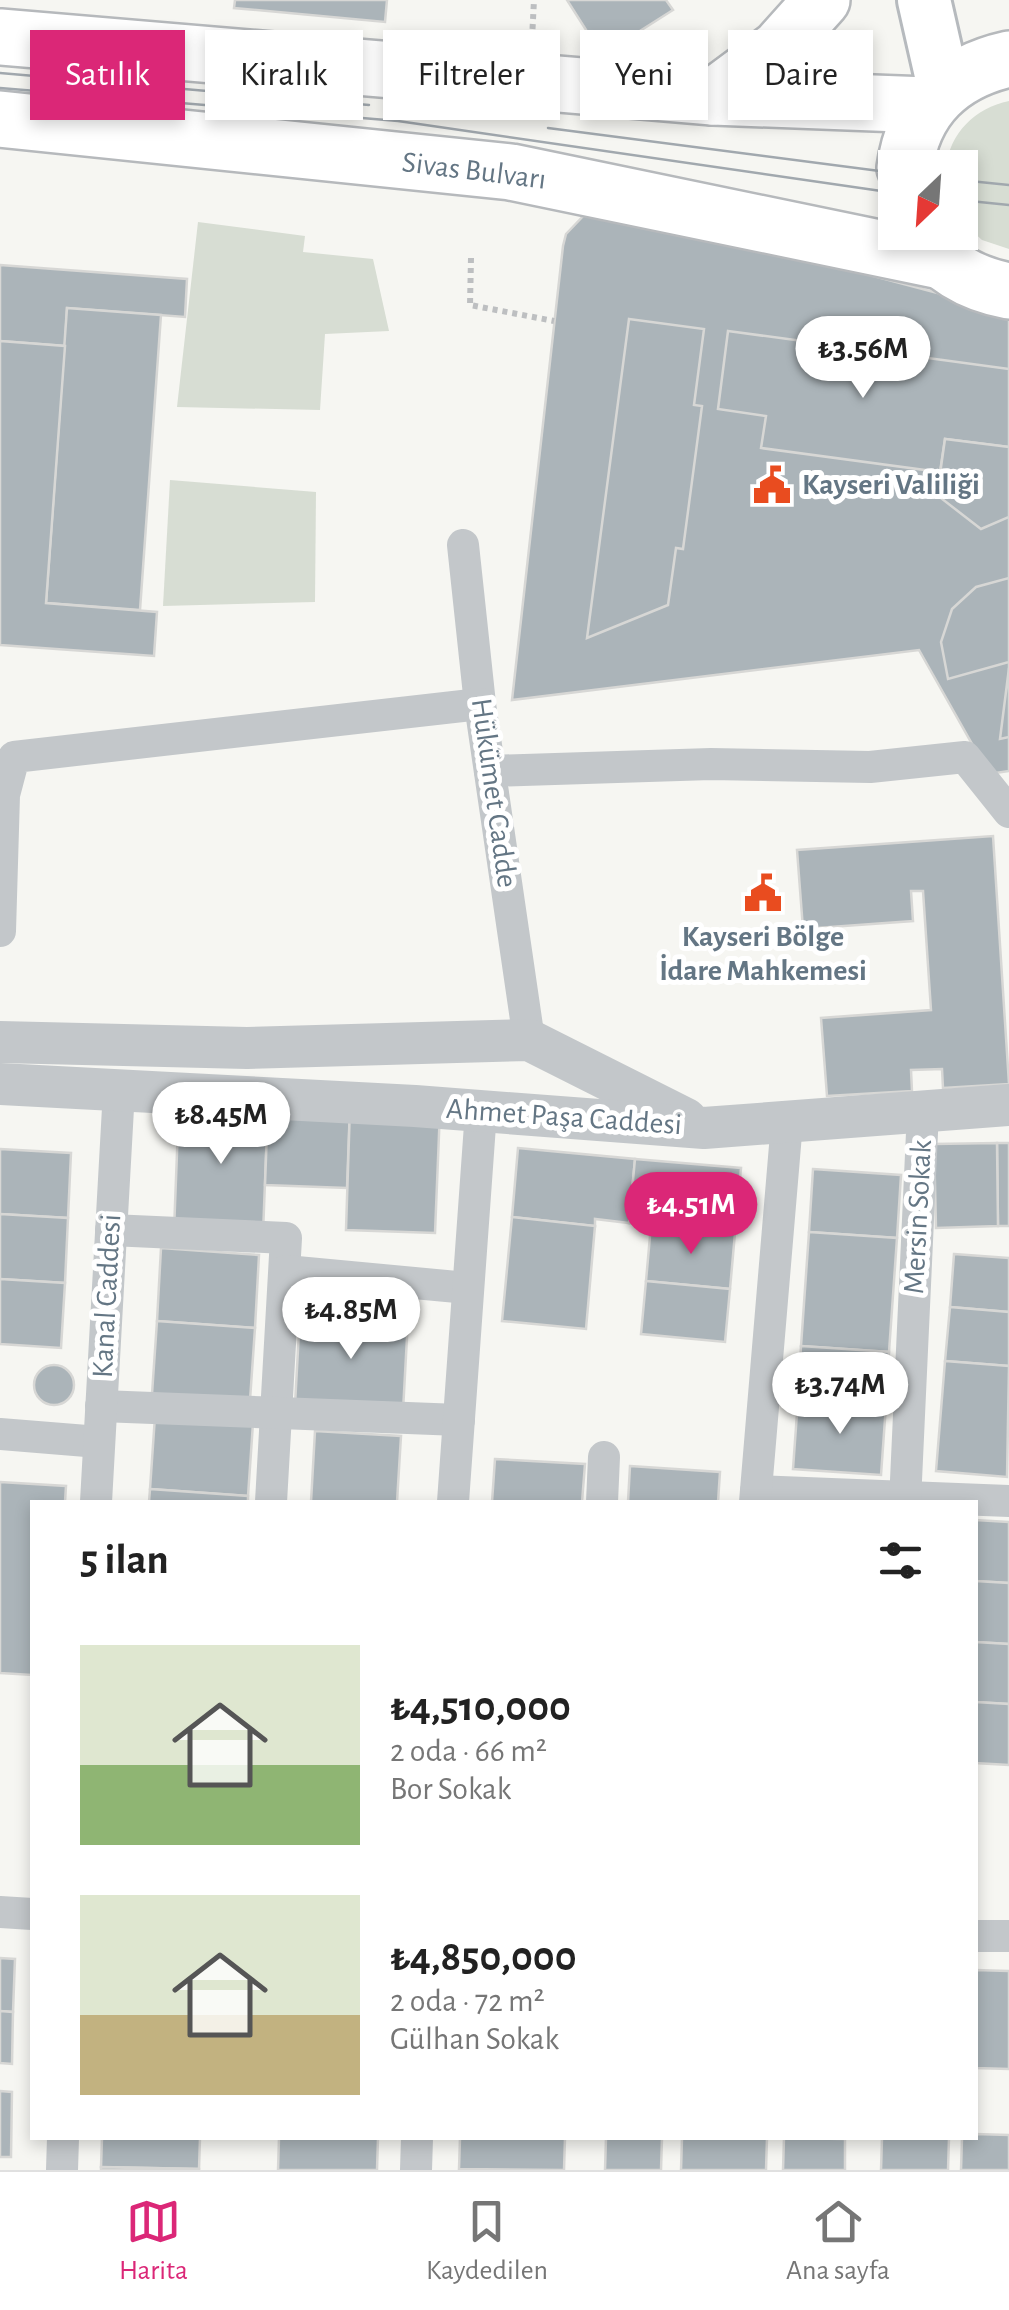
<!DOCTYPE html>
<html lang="tr">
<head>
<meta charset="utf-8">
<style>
	body { margin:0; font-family:"Alegreya Sans",sans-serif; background:#f2f2f2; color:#222; height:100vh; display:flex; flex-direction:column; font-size:38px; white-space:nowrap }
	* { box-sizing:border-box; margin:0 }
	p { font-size:32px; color:#767676 }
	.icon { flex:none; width:55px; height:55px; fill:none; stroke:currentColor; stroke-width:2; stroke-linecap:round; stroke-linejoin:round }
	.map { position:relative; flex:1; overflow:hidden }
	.details { position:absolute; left:30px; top:1500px; width:948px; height:640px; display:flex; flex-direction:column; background:#fff; border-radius:0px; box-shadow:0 5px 15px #0003 }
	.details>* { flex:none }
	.guide { position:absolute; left:30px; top:30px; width:950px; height:90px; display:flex; gap:20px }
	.needle { width:65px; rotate:205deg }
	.buttons { position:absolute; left:878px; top:150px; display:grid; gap:20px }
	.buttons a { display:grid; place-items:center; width:100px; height:100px; border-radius:0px; background:#fff; box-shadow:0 5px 15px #0003; font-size:50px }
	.price { position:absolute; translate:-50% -85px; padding:0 22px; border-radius:35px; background:#fff; color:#222; font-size:32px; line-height:65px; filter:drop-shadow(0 2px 5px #0008) }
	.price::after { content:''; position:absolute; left:50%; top:60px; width:30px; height:22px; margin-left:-15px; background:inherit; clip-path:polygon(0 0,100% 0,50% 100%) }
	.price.active { background:#db2777; color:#fff }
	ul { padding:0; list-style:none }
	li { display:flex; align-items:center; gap:30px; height:250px; padding:0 50px }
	li span { display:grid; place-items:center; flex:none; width:280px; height:200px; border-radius:0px; color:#555 }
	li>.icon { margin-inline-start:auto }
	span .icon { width:120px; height:120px; fill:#fffc; stroke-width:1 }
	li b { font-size:42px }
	h2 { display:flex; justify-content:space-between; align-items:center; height:120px; padding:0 50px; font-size:42px }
	.tag { padding:0 35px; border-radius:0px; background:#fff; box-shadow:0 5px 15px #0003; font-size:35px; line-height:90px }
	.tag.active { background:#db2777; color:#fff }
	.menu { display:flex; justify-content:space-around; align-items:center; height:140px; border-top:2px solid #e0e0e0; background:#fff; font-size:28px; color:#767676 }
	.menu a { display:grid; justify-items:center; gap:5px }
	.menu .active { color:#db2777 }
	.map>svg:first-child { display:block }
	.green { fill:#d7ddd3 }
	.building { fill:#abb4b9; stroke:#d7d7d5; stroke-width:2.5 }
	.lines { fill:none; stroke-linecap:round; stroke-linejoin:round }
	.primary-casing { stroke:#b6babe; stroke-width:58 }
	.trunk-casing { stroke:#b6b9bc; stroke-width:60 }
	.path { stroke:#bdbfc1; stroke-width:6; stroke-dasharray:5 5; stroke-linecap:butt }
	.minor { stroke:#c3c7ca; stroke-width:32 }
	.tertiary { stroke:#c3c7ca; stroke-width:42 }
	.primary { stroke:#fff; stroke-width:52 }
	.trunk { stroke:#fff; stroke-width:55 }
	.tram { stroke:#a1a8ae; stroke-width:2.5 }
	.labels { text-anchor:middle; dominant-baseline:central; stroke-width:10; stroke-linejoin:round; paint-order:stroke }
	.street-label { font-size:30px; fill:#647684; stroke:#fff }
	.poi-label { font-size:30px; font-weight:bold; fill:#647684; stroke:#fff; text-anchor:start }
</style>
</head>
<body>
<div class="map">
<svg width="1009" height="2170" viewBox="0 0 1009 2170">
	<rect width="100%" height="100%" fill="#f6f6f2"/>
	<g class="green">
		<path d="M 1009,101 L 1009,249 L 982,240 L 960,220 L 960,168 L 946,167 C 950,133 975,108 1009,101 Z"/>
		<path d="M 198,222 L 305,236 L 303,252 L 373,259 L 389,331 L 325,334 L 320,410 L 177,407 Z"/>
		<path d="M 170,480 L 316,492 L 315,602 L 163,606 Z"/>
	</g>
	<g class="building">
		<path d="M 235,0 L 387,0 L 385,22 L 234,8 Z"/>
		<path d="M 567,0 L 666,0 L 673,10 L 602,55 Z"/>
		<path d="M 588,211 L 738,240 L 1009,312 L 1009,771 L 989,774 L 919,650 L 512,700 L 563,246 L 566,234 Z"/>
		<path d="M 0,265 L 187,279 L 185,317 L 67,308 L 65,346 L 0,341 Z"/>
		<path d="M 67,308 L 161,315 L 140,610 L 46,603 Z"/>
		<path d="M 629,319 L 704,329 L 694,405 L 702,406 L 683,549 L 676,548 L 668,605 L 587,638 Z"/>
		<path d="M 728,331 L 1009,369 L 1009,447 L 945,439 L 940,472 L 761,448 L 766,416 L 718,409 Z"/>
		<path d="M 0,341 L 65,346 L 46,603 L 157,612 L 154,656 L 0,645 Z"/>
		<path d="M 945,439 L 1009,447 L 1009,517 L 981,529 L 937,495 Z"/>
		<path d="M 1009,578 L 1009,662 L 948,679 L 941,642 L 952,609 L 976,587 Z"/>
		<path d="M 1009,668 L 1009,737 L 1000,739 Z"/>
		<path d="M 993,836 L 1009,1084 L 943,1088 L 942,1069 L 911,1070 L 912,1091 L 827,1096 L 821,1018 L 931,1010 L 923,891 L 911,891 L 913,921 L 803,929 L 797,850 Z"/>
		<path d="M 179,1101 L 268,1104 L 263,1234 L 174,1231 Z"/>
		<path d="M 268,1104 L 350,1107 L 347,1188 L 265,1185 Z"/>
		<path d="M 350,1107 L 440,1110 L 435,1233 L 346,1230 Z"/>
		<path d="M 997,1143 L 1009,1143 L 1009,1226 L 998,1226 Z"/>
		<path d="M 997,1143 L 998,1226 L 936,1228 L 934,1144 Z"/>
		<path d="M 518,1148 L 635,1159 L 629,1223 L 595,1219 L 595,1226 L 512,1217 Z"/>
		<path d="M 0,1149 L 71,1153 L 68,1218 L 0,1214 Z"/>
		<path d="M 635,1159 L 741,1168 L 735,1233 L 629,1223 Z"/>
		<path d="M 813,1169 L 901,1175 L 897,1238 L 809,1232 Z"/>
		<path d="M 0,1214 L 68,1218 L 65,1283 L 0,1279 Z"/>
		<path d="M 512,1217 L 595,1226 L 586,1329 L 502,1321 Z"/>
		<path d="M 651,1225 L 735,1233 L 730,1289 L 646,1281 Z"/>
		<path d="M 809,1232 L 897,1238 L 889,1352 L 801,1346 Z"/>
		<path d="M 161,1248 L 259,1255 L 255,1328 L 157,1321 Z"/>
		<path d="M 954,1254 L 1009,1258 L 1009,1312 L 950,1307 Z"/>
		<path d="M 0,1279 L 65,1283 L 61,1348 L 0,1344 Z"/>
		<path d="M 646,1281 L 730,1289 L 725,1342 L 641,1334 Z"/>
		<path d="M 950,1307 L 1009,1312 L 1009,1366 L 945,1361 Z"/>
		<path d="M 300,1313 L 408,1319 L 403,1411 L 295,1405 Z"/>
		<path d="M 157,1321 L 255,1328 L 250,1400 L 152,1394 Z"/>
		<path d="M 801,1346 L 889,1352 L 886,1405 L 798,1399 Z"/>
		<path d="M 945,1361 L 1009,1366 L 1007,1477 L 936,1471 Z"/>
		<circle cx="54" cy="1385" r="20"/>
		<path d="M 798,1399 L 886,1405 L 881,1475 L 793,1469 Z"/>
		<path d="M 155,1416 L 253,1423 L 248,1496 L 150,1489 Z"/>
		<path d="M 315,1431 L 401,1436 L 397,1502 L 311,1502 Z"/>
		<path d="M 495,1459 L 585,1464 L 582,1502 L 492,1502 Z"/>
		<path d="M 630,1466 L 720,1472 L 718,1502 L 628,1502 Z"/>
		<path d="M 0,1482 L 66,1486 L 65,1502 L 32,1502 L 32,1675 L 0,1673 Z"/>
		<path d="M 150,1489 L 248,1496 L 248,1502 L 149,1502 Z"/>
		<path d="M 975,1520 L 1009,1522 L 1009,1583 L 975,1581 Z"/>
		<path d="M 975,1581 L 1009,1583 L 1009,1644 L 975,1642 Z"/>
		<path d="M 975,1642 L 1009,1644 L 1009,1704 L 975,1702 Z"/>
		<path d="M 975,1702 L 1009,1704 L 1009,1765 L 975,1763 Z"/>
		<path d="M 0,1958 L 15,1959 L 13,2012 L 0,2011 Z"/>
		<path d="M 975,1970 L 1009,1971 L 1009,2069 L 975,2068 Z"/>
		<path d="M 0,2011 L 13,2012 L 12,2064 L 0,2063 Z"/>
		<path d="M 0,2091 L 12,2092 L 11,2157 L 0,2157 Z"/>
		<path d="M 975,2134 L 1009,2135 L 1009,2170 L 961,2170 L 962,2138 L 975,2138 Z"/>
		<path d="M 102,2138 L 200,2138 L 199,2169 L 101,2167 Z"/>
		<path d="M 279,2138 L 378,2138 L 377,2170 L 278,2170 Z"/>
		<path d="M 460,2138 L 565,2138 L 564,2170 L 459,2169 Z"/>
		<path d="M 606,2138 L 662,2138 L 661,2170 L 605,2170 Z"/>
		<path d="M 682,2138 L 767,2138 L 766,2170 L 681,2170 Z"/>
		<path d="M 784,2138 L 845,2139 L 845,2170 L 783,2170 Z"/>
		<path d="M 882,2138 L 949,2138 L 948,2170 L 881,2170 Z"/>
		<path d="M 101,2167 L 199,2169 L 199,2170 L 101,2170 Z"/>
	</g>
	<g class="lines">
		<g class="primary-casing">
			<path id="primary" d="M 924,0 L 944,88"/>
		</g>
		<g class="trunk-casing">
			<g id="trunk">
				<path d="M 0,37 L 713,97 L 927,105"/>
				<path d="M 713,97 L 779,48 L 822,0"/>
				<path d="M 0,119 L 511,172 L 941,261"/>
				<path d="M 905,168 C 913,107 951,72 1009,59"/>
				<path d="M 920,232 C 939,267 972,284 1009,291"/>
			</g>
		</g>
		<g class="path">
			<path d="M 532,39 L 534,0"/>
			<path d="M 471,258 L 470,305 L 554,321"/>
		</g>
		<g class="minor">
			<path d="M 463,545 L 480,704 L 529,1040"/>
			<path d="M 490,771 L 711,764 L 870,767 L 965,757 L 1009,812"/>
			<path d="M 0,931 L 4,795 L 14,757 L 480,704"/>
			<path d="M 111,1230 L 286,1238 L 271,1502"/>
			<path d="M 286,1271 L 468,1288"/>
			<path d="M 101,1406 L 459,1420"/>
			<path d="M 0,1434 L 99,1442"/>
			<path d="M 756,1491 L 1009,1501"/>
			<path d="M 96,1502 L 119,1090"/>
			<path d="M 453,1502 L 481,1111"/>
			<path d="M 602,1502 L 604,1457"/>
			<path d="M 755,1502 L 787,1122"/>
			<path d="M 905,1502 L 923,1111"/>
			<path d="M 0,1912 L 32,1914"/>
			<path d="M 975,1936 L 1009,1936"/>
			<path d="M 62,2170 L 63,2138"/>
			<path d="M 416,2170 L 417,2138"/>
		</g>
		<g class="tertiary">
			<path d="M 0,1042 L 247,1048 L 529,1040 L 686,1119"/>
			<path d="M 0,1084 L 415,1106 L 704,1128 L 1009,1105"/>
		</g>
		<use href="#primary" class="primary"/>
		<use href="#trunk" class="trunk"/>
		<g class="tram">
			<path d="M 0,73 L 369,105"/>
			<path d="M 0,88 L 398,121 L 895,193"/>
			<path d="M 548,128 L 895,173"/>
			<path d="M 960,180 L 1009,185"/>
			<path d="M 960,200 L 1009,205"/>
		</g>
	</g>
	<defs>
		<g id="civic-bare" transform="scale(3)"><path d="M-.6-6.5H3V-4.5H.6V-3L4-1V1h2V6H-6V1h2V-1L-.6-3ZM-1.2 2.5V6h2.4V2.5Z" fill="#e94c1f" stroke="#fff" stroke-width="2.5" paint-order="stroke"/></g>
	</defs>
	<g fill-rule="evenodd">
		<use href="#civic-bare" x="772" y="485"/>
		<use href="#civic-bare" x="763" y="893"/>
	</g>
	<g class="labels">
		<g class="street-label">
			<text transform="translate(474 171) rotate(7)">Sivas Bulvarı</text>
			<text transform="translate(494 793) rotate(82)">Hükümet Cadde</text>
			<text transform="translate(564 1117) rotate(4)">Ahmet Paşa Caddesi</text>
			<text transform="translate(918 1217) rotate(-87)">Mersin Sokak</text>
			<text transform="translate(107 1296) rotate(-87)">Kanal Caddesi</text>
		</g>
		<g class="poi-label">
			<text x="802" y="485">Kayseri Valiliği</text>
			<text x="763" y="937" text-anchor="middle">Kayseri Bölge<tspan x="763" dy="34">İdare Mahkemesi</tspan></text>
		</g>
	</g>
</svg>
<div class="buttons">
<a><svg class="needle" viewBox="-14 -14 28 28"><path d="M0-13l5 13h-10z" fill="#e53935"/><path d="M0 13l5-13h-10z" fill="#767676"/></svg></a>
</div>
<b class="price" style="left:863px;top:401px">₺3.56M</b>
<b class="price" style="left:221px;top:1167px">₺8.45M</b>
<b class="price active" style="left:691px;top:1257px">₺4.51M</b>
<b class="price" style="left:351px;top:1362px">₺4.85M</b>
<b class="price" style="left:840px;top:1437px">₺3.74M</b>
<div class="guide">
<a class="tag active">Satılık</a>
<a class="tag">Kiralık</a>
<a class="tag">Filtreler</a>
<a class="tag">Yeni</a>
<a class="tag">Daire</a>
</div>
<section class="details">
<h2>5 ilan<svg class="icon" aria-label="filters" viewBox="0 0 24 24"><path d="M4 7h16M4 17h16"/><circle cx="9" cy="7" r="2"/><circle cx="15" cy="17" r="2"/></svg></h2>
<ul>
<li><span style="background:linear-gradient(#dfe7d0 60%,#8fb573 0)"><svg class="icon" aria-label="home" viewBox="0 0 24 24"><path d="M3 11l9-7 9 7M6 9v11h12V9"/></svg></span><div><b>₺4,510,000</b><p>2 oda · 66 m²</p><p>Bor Sokak</p></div></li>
<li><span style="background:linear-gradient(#dfe7d0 60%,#c2b280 0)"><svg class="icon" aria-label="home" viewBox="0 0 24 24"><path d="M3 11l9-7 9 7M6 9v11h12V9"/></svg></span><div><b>₺4,850,000</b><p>2 oda · 72 m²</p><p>Gülhan Sokak</p></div></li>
</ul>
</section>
</div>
<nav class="menu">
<a class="active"><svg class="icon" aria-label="map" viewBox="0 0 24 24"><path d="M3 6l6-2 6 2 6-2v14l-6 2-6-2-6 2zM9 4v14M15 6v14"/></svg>Harita</a>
<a><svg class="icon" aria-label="saved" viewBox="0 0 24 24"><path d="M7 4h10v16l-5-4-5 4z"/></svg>Kaydedilen</a>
<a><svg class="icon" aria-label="home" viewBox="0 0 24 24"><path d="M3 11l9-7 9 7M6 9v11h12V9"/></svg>Ana sayfa</a>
</nav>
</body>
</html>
